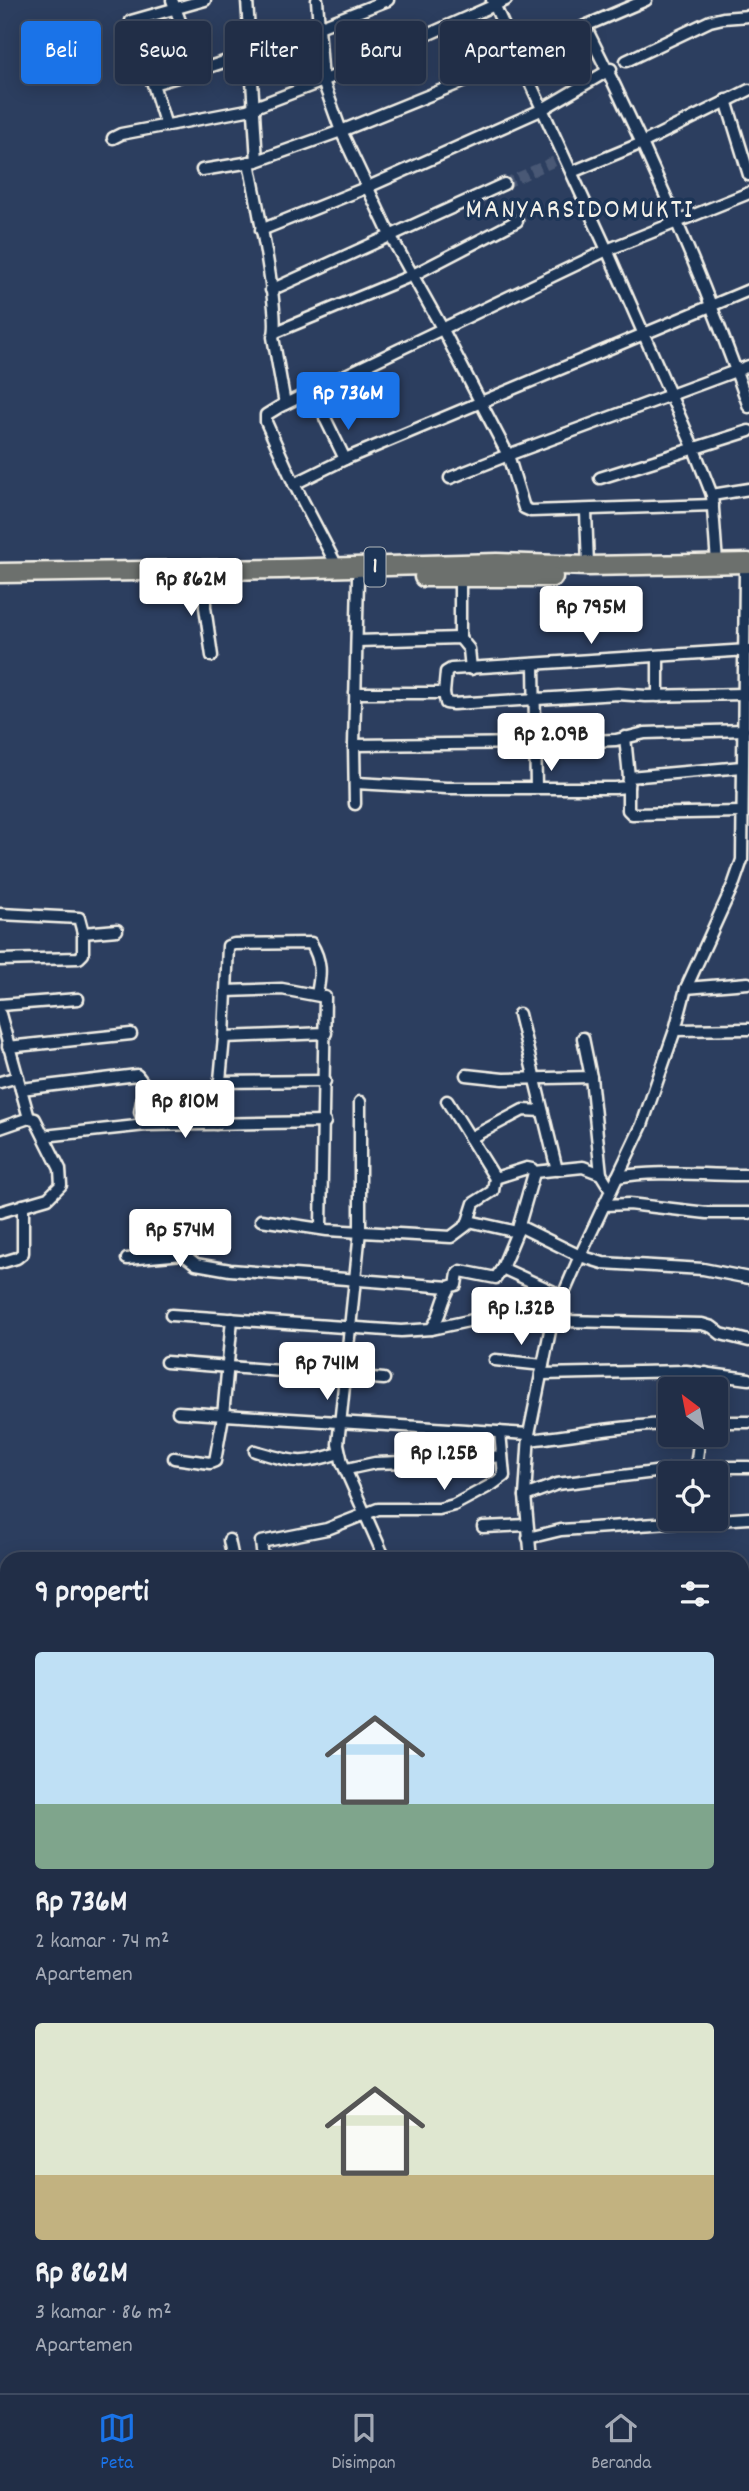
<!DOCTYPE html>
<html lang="id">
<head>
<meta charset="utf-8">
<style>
	body { margin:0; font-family:Dekko,sans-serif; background:#29364e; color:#f1f3f6; height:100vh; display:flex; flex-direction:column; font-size:26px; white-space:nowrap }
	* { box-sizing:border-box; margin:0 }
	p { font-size:23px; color:#a2a8b4 }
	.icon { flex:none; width:38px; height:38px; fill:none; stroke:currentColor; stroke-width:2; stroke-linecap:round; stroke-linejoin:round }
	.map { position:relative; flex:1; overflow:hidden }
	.sheet { position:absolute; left:0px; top:1552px; width:749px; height:842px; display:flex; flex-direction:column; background:#212e47; border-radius:21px 21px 0 0; box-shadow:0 4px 18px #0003,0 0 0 2px #3e4a60 }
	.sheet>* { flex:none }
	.guide { position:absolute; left:21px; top:21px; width:707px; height:63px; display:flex; gap:14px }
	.needle { width:46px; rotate:328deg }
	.controls { position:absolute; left:658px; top:1377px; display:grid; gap:14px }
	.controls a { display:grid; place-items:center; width:70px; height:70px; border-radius:7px; background:#212e47; box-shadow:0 4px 18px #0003,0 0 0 2px #3e4a60; font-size:35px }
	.price { position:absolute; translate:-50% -60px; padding:0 16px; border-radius:7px; background:#fff; color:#222; font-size:23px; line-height:46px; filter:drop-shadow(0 2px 4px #0008) }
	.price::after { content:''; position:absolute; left:50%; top:42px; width:21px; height:16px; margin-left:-10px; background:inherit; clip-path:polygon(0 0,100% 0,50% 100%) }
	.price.on { background:#1a73e8; color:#fff }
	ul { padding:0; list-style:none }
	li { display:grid; align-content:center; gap:14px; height:371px; padding:0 35px }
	li span { display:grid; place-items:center; height:217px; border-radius:7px; color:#555 }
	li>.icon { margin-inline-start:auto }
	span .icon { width:126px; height:126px; fill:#fffc; stroke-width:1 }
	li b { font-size:30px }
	h2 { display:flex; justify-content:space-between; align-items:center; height:84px; padding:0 35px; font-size:30px }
	.chip { padding:0 24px; border-radius:7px; background:#212e47; box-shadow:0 4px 18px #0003,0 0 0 2px #3e4a60; font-size:24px; line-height:63px }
	.chip.on { background:#1a73e8; color:#fff }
	.tab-bar { display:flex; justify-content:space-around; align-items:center; height:98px; border-top:2px solid #3e4a60; background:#212e47; font-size:19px; color:#a2a8b4 }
	.tab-bar a { display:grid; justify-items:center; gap:4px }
	.tab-bar .on { color:#1a73e8 }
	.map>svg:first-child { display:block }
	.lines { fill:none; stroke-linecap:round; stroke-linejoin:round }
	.street-tunnel { stroke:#4a5974; stroke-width:10; stroke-dasharray:10 5; stroke-linecap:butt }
	.street-casing { stroke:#f4f1e8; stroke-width:15 }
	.highway-casing { stroke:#f4f1e8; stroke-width:23 }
	.street { stroke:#1d3557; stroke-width:10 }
	.highway { stroke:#6c706d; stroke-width:18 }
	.labels { text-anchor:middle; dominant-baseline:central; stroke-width:7; stroke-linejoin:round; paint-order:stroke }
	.shield { fill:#1d3557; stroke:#b4b9bc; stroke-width:2 }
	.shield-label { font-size:23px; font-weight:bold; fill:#f4f1e8 }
	.quarter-label { font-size:28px; letter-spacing:2px; fill:#f4f1e8; stroke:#1d3557 }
</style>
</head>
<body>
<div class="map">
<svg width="749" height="2393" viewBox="0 0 749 2393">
	<rect width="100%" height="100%" fill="#2c3e5f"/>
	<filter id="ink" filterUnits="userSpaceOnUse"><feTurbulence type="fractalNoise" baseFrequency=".0143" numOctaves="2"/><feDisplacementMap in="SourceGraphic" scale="14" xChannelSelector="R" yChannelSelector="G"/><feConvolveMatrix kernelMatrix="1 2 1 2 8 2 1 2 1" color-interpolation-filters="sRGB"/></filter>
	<g filter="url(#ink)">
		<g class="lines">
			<path class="street-tunnel" d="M 504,184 L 555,161"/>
			<g class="street-casing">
				<g id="street">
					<path d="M 172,0 L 199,71"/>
					<path d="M 247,0 L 257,161"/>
					<path d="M 317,0 L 323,81 L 341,131 L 390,235 L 442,328 L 508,455 L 524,508 L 531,511 L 713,505"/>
					<path d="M 492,0 L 607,250 L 694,449 L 712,495 L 717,563"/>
					<path d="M 131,21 L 205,0"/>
					<path d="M 585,26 C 648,149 703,277 749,407"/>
					<path d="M 139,48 L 153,84 L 166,126"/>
					<path d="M 626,61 L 710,21 L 723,18 L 749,16"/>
					<path d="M 153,84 C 233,62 311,30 388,0"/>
					<path d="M 726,100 L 749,175"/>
					<path d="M 113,138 L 121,134 L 247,110 L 323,81 L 506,0"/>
					<path d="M 249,162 C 254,190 282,319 273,337 L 285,404"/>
					<path d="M 202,170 L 257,161 L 341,131 L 519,59 L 585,26 L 646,0"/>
					<path d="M 572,172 L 642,143 L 749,90"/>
					<path d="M 261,230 L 368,187 L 541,110 L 611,69"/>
					<path d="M 271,290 L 504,184"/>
					<path d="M 276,332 L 413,275 L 517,221"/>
					<path d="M 325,418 L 345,459"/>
					<path d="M 450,478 L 508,455 L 749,366"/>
					<path d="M 600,478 L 749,431"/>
					<path d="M 294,484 L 345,459 L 749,290"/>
					<path d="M 712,495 L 749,489"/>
					<path d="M 586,511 L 588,566"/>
					<path d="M 338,568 L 294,484 L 266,422 L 266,415 L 279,407 L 607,250 L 749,193"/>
					<path d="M 460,577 L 460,638"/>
					<path d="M 205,579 L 205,607 L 212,656"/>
					<path d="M 357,641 L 460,638 L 469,649 L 471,669"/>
					<path d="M 658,657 L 658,696"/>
					<path d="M 534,665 L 536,788"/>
					<path d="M 355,693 L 444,693"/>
					<path d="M 744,694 L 646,696 L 618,694 L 453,704 L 446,703 L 444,693 L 446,672 L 451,669 L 748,650"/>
					<path d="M 625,737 L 629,777"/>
					<path d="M 354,745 L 535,743 L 616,740 L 645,733 L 744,730"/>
					<path d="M 356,783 L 446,788 L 615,788 L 628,787 L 629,777 L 742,767"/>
					<path d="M 628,787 L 628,810 L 632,814 L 742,812"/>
					<path d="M 355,804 L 354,745 L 358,578"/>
					<path d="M 0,914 L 79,918 L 83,933"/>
					<path d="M 0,960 L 79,958 L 83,954 L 83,933 L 117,930"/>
					<path d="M 686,988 L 748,983"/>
					<path d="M 226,991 L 282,989 L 325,997 L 321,1228"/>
					<path d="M 0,1005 L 78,999"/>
					<path d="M 0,1014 L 29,1118"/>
					<path d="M 519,1014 L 557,1170"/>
					<path d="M 675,1030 L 749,1029"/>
					<path d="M 224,1037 L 326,1033"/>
					<path d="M 8,1047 L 131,1034"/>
					<path d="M 466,1075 L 503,1079 L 591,1077 L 583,1038"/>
					<path d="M 591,1077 L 601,1174"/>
					<path d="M 0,1082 L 18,1077"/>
					<path d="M 219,1082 L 325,1081"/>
					<path d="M 21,1089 L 137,1075 L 145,1085 L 140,1112 L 146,1125"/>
					<path d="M 360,1102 L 360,1231 L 338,1444 L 342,1462 L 385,1559"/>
					<path d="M 216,1124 L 224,1037 L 228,946 L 234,944 L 311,943 C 322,961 321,974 317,994"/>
					<path d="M 0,1128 L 29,1118 L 35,1119 L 60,1169 L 61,1185 L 48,1198 L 0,1212"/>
					<path d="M 44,1136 L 146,1125 L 325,1122"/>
					<path d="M 470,1138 L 523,1110 L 542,1111"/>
					<path d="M 534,1172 L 583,1167 L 601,1174 L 611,1190"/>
					<path d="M 617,1177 C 660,1169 705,1176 749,1175"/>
					<path d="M 495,1178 L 527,1168 L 532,1169 L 534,1173 L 517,1232 L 502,1268"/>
					<path d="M 604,1205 L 629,1204 L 707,1213 L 749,1213"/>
					<path d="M 261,1220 L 327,1230 L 451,1237 L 467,1225 L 474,1203 L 493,1191 L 495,1178 L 447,1101"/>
					<path d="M 469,1221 L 517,1232"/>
					<path d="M 519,1226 L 580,1256 L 603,1263 L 703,1269 L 749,1278"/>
					<path d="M 127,1259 L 183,1254 L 196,1264 L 230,1270 L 449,1287"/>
					<path d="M 0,1263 L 17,1258 L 23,1253 L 23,1205"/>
					<path d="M 171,1315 L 401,1331 L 431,1329 L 473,1320 L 505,1317 L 531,1317 L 551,1327 L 564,1321 L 702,1324 L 712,1327 L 721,1334 L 749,1341"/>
					<path d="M 431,1329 C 442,1316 441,1300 451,1286 L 456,1285 L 458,1273 L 461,1271 L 496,1278 L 502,1268 L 552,1291 L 559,1303"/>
					<path d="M 495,1360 L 543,1365"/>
					<path d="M 166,1362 L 384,1379"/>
					<path d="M 541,1374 L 686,1371 L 749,1379"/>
					<path d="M 705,1390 L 706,1373"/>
					<path d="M 178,1412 L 529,1434"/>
					<path d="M 716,1422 L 749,1422"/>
					<path d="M 529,1440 C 576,1435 623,1425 670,1424"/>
					<path d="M 255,1451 C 292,1462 301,1466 339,1453"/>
					<path d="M 174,1458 L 210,1463 L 215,1461 L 223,1416 L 232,1319"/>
					<path d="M 696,1467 L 700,1435"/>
					<path d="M 347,1469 L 375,1463 L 461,1460 L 502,1456"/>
					<path d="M 525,1496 L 557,1484 L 696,1467 L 749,1467"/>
					<path d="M 483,1527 L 527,1525"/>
					<path d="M 528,1538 L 561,1530 L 749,1518"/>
					<path d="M 229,1540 L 233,1559"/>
					<path d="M 263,1559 L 261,1542 L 327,1529 L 378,1509 L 439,1509 L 454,1505 L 493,1484 L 504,1476 L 500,1432"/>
					<path d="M 531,1559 L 525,1496 L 529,1434 L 552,1321 L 580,1256 L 642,1125 L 675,1030 L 686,988 L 734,883 L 742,860 L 745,572"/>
					<path d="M 742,1579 L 749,1578"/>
					<path d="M 742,1690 L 749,1689"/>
					<path d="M 0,1702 L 7,1701"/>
					<path d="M 742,1837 L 749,1835"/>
					<path d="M 742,1891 L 749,1890"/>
					<path d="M 742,1974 L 749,1973"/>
					<path d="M 742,2090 L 749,2091"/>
					<path d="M 742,2145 L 749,2144"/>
					<path d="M 0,2220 L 7,2216"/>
					<path d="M 0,2271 L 7,2268"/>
					<path d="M 742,2290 L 749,2289"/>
					<path d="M 0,2347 L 7,2345"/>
					<path d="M 385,2387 L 387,2393"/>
					<path d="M 588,2387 L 590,2393"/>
					<path d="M 723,2387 L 725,2393"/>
					<path d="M 301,2393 L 326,2387"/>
					<path d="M 423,2393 L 447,2387"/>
					<path d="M 621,2393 L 645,2387"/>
				</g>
			</g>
			<g class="highway-casing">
				<g id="highway">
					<path d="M 0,573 L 280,569 L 497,563 L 588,566 L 749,563"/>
					<path d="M 424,577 L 553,577"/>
				</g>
			</g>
			<use href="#street" class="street"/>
			<use href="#highway" class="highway"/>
		</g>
	</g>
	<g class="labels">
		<rect class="shield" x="364.5" y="547.5" width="21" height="39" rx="5"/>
		<g class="shield-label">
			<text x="375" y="567">1</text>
		</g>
		<g class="quarter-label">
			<text x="580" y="212">MANYARSIDOMUKTI</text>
		</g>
	</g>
</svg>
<div class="controls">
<a><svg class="needle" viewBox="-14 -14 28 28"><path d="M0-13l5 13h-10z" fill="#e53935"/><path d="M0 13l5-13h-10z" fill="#a2a8b4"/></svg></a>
<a><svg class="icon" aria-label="locate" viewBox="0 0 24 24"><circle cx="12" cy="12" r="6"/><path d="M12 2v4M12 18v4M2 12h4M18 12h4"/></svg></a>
</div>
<b class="price on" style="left:348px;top:432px">Rp 736M</b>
<b class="price" style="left:191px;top:618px">Rp 862M</b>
<b class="price" style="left:591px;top:646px">Rp 795M</b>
<b class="price" style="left:551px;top:773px">Rp 2.09B</b>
<b class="price" style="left:185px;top:1140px">Rp 810M</b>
<b class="price" style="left:180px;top:1269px">Rp 574M</b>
<b class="price" style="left:521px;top:1347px">Rp 1.32B</b>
<b class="price" style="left:327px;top:1402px">Rp 741M</b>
<b class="price" style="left:444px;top:1492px">Rp 1.25B</b>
<div class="guide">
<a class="chip on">Beli</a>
<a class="chip">Sewa</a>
<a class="chip">Filter</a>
<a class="chip">Baru</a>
<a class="chip">Apartemen</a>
</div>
<section class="sheet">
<h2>9 properti<svg class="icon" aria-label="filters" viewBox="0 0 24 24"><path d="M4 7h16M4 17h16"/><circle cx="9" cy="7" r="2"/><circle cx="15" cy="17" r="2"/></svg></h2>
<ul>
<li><span style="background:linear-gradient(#bfe0f5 70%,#7fa58c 0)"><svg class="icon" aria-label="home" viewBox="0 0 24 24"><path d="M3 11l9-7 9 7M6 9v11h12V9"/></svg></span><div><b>Rp 736M</b><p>2 kamar · 74 m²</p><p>Apartemen</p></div></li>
<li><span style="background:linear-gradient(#dfe7d0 70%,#c2b280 0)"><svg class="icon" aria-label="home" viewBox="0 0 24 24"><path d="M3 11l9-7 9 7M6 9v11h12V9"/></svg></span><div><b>Rp 862M</b><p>3 kamar · 86 m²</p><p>Apartemen</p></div></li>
</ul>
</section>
</div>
<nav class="tab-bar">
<a class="on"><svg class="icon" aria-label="map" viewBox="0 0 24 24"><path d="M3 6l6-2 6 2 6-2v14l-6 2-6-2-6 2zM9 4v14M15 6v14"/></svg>Peta</a>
<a><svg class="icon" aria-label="saved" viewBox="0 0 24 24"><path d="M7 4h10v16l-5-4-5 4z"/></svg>Disimpan</a>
<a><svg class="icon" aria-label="home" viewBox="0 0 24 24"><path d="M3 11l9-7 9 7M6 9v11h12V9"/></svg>Beranda</a>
</nav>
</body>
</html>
